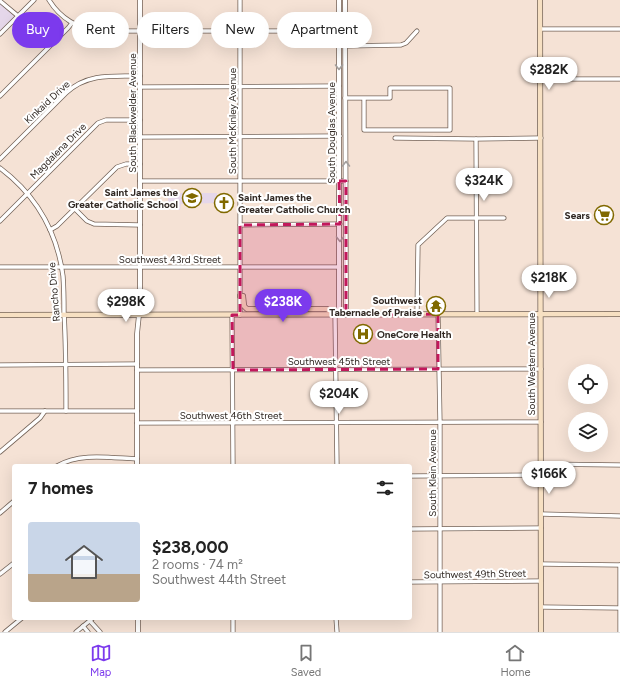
<!DOCTYPE html>
<html lang="en">
<head>
<meta charset="utf-8">
<style>
	body { margin:0; font-family:Figtree,sans-serif; background:#f2f2f2; color:#222; height:100vh; display:flex; flex-direction:column; font-size:15px; white-space:nowrap }
	* { box-sizing:border-box; margin:0 }
	p { font-size:13px; color:#767676 }
	.icon { flex:none; width:22px; height:22px; fill:none; stroke:currentColor; stroke-width:2; stroke-linecap:round; stroke-linejoin:round }
	.map { position:relative; flex:1; overflow:hidden }
	.panel { position:absolute; left:12px; top:464px; width:400px; height:156px; display:flex; flex-direction:column; background:#fff; border-radius:4px; box-shadow:0 4px 16px #0002 }
	.panel>* { flex:none }
	.banner { position:absolute; left:12px; top:12px; width:400px; height:36px; display:flex; gap:8px }
	.tools { position:absolute; left:568px; top:364px; display:grid; gap:8px }
	.tools a { display:grid; place-items:center; width:40px; height:40px; border-radius:50%; background:#fff; box-shadow:0 4px 16px #0002; font-size:20px }
	.price { position:absolute; translate:-50% -34px; padding:0 9px; border-radius:14px; background:#fff; color:#222; font-size:13px; line-height:26px; filter:drop-shadow(0 1px 2px #0008) }
	.price::after { content:''; position:absolute; left:50%; top:24px; width:12px; height:9px; margin-left:-6px; background:inherit; clip-path:polygon(0 0,100% 0,50% 100%) }
	.price.current { background:#7c3aed; color:#fff }
	ul { padding:0; list-style:none }
	li { display:flex; align-items:center; gap:12px; height:100px; padding:0 16px }
	li+li { border-top:1px solid #e0e0e0 }
	li span { display:grid; place-items:center; flex:none; width:112px; height:80px; border-radius:4px; color:#555 }
	li>.icon { margin-inline-start:auto }
	span .icon { width:48px; height:48px; fill:#fffc; stroke-width:1 }
	li b { font-size:17px }
	h2 { display:flex; justify-content:space-between; align-items:center; height:48px; padding:0 16px; font-size:17px }
	.chip { padding:0 14px; border-radius:18px; background:#fff; box-shadow:0 4px 16px #0002; font-size:14px; line-height:36px }
	.chip.current { background:#7c3aed; color:#fff }
	.menu { display:flex; justify-content:space-around; align-items:center; height:56px; border-top:1px solid #e0e0e0; background:#fff; font-size:11px; color:#767676 }
	.menu a { display:grid; justify-items:center; gap:2px }
	.menu .current { color:#7c3aed }
	.map>svg:first-child { display:block }
	.education { fill:#e5d7ea }
	.lines { fill:none; stroke-linecap:round; stroke-linejoin:round }
	.minor-casing { stroke:#746358; stroke-width:5 }
	.tertiary-casing { stroke:#746358; stroke-width:5.5 }
	.secondary-casing { stroke:#746358; stroke-width:6 }
	.minor { stroke:#fff; stroke-width:3.5 }
	.tertiary { stroke:#fff; stroke-width:4 }
	.secondary { stroke:#f7e0c2; stroke-width:4.5 }
	.oneway { stroke:#a29e9c }
	.marked { fill:#c2185b; fill-opacity:0.2; stroke:#c2185b; stroke-width:3; stroke-dasharray:8 5; stroke-linejoin:round }
	.labels { text-anchor:middle; dominant-baseline:central; stroke-width:4; stroke-linejoin:round; paint-order:stroke }
	.street-label { font-size:10px; fill:#302823; stroke:#fff }
	.poi-label { font-size:10px; font-weight:bold; fill:#302823; stroke:#fff; text-anchor:end }
</style>
</head>
<body>
<div class="map">
<svg width="620" height="632" viewBox="0 0 620 632">
	<rect width="100%" height="100%" fill="#f5e2d5"/>
	<g class="education">
		<path d="M 0,3 L 14,16 L 13,19 L 0,32 Z"/>
		<path d="M 168,189 L 174,189 L 174,191 L 178,191 L 178,193 L 217,193 L 217,203 L 181,204 L 180,210 L 176,210 L 176,204 L 168,203 Z"/>
	</g>
	<g class="lines">
		<g class="minor-casing">
			<g id="minor">
				<path d="M 49,0 C 60,18 78,29 99,31 L 345,31"/>
				<path d="M 240,0 L 240,315"/>
				<path d="M 0,1 L 18,16"/>
				<path d="M 540,29 L 620,29"/>
				<path d="M 0,34 L 34,0"/>
				<path d="M 344,34 L 357,45"/>
				<path d="M 345,46 L 401,45 L 406,43 L 417,31"/>
				<path d="M 540,79 L 620,79"/>
				<path d="M 140,87 L 339,86"/>
				<path d="M 0,96 L 68,28 L 72,23"/>
				<path d="M 345,98 L 390,98 L 390,88 L 450,88 L 450,130 L 364,130 L 364,98"/>
				<path d="M 140,137 L 340,136"/>
				<path d="M 395,138 L 476,139"/>
				<path d="M 0,159 L 66,93 C 87,73 113,76 140,76"/>
				<path d="M 0,168 C 36,195 57,232 63,276 C 64,289 64,301 64,313 C 66,346 66,379 66,411"/>
				<path d="M 140,181 L 346,181"/>
				<path d="M 74,208 L 87,221 L 94,224 L 140,225"/>
				<path d="M 0,221 L 98,123 L 106,120 L 140,120"/>
				<path d="M 240,225 L 340,224"/>
				<path d="M 50,230 L 57,226 L 117,167 L 126,164 L 140,164"/>
				<path d="M 0,267 L 339,267"/>
				<path d="M 417,314 L 418,245 L 447,218 L 504,218"/>
				<path d="M 438,314 L 440,423 L 440,632"/>
				<path d="M 477,314 L 476,139 L 541,138"/>
				<path d="M 232,315 L 233,466"/>
				<path d="M 335,315 L 337,466"/>
				<path d="M 0,365 L 137,364"/>
				<path d="M 137,370 L 541,369"/>
				<path d="M 0,411 L 137,411"/>
				<path d="M 137,423 L 541,422"/>
				<path d="M 0,452 L 40,418 L 45,411"/>
				<path d="M 541,464 L 620,465"/>
				<path d="M 57,466 C 80,452 112,458 137,459"/>
				<path d="M 410,476 L 541,475"/>
				<path d="M 0,513 L 14,501"/>
				<path d="M 541,514 L 620,516"/>
				<path d="M 410,529 L 541,528"/>
				<path d="M 541,564 L 620,565"/>
				<path d="M 620,565 L 620,632"/>
				<path d="M 0,574 L 14,563"/>
				<path d="M 410,582 L 541,581"/>
				<path d="M 541,607 L 619,608"/>
				<path d="M 233,618 L 233,632"/>
				<path d="M 336,618 L 337,632"/>
				<path d="M 90,621 L 100,632"/>
				<path d="M 83,626 L 88,632"/>
				<path d="M 5,632 L 22,618"/>
				<path d="M 76,632 L 93,618"/>
			</g>
		</g>
		<g class="tertiary-casing">
			<g id="tertiary">
				<path d="M 339,0 L 339,315"/>
				<path d="M 345,0 L 346,315"/>
				<path d="M 137,466 L 137,334 L 140,305 L 140,0"/>
				<path d="M 138,618 L 138,632"/>
			</g>
		</g>
		<g class="secondary-casing">
			<g id="secondary">
				<path d="M 540,0 L 541,632"/>
				<path d="M 240,296 L 243,296 L 244,306 L 247,309 L 327,309 L 335,315"/>
				<path d="M 0,315 L 620,314"/>
			</g>
		</g>
		<use href="#minor" class="minor"/>
		<use href="#tertiary" class="tertiary"/>
		<use href="#secondary" class="secondary"/>
	</g>
	<defs><path id="oneway-chevron" d="M-2-3.5L2.5 0L-2 3.5" fill="none" stroke-width="1.6" stroke-linecap="round" stroke-linejoin="round"/></defs>
	<g class="oneway">
		<use href="#oneway-chevron" transform="translate(339 67) rotate(90)"/>
		<use href="#oneway-chevron" transform="translate(346 164) rotate(-90)"/>
		<use href="#oneway-chevron" transform="translate(340 239) rotate(90)"/>
	</g>
	<path class="marked" d="M 339,181 L 346,181 L 346,315 L 438,314 L 438,369 L 233,370 L 232,315 L 240,315 L 240,225 L 340,224 Z"/>
	<defs>
		<g id="school-ring" transform="scale(1)"><circle r="9.5" fill="#fff" stroke="#806900" stroke-width="1.5"/><path d="M0-5L7-2L0 1L-7-2ZM-4 1L0 2.5L4 1V4Q0 6-4 4Z" fill="#806900"/></g>
		<g id="church-ring" transform="scale(1)"><circle r="9.5" fill="#fff" stroke="#806900" stroke-width="1.5"/><path d="M-1.2-6h2.4v3.5h3.3v2.4h-3.3V6h-2.4V-.1h-3.3v-2.4h3.3Z" fill="#806900"/></g>
		<g id="supermarket-ring" transform="scale(1)"><circle r="9.5" fill="#fff" stroke="#806900" stroke-width="1.5"/><path d="M-6-5.5h2.5l.6 2H6L4.5 2H-2.5L-4.4-4H-6ZM-1.5 3.2a1.3 1.3 0 1 0 .1 0ZM3 3.2a1.3 1.3 0 1 0 .1 0Z" fill="#806900"/></g>
		<g id="temple-ring" transform="scale(1)"><circle r="9.5" fill="#fff" stroke="#806900" stroke-width="1.5"/><path d="M0-6L5-2H3V0L6.5 2.5H4V6H1.5V3h-3V6H-4V2.5H-6.5L-3 0V-2H-5Z" fill="#806900"/></g>
		<g id="hospital-ring" transform="scale(1)"><circle r="9.5" fill="#fff" stroke="#806900" stroke-width="1.5"/><path d="M-5-5h3v3.5h4V-5h3V5h-3V1.5h-4V5h-3Z" fill="#806900"/></g>
	</defs>
	<g fill-rule="evenodd">
		<use href="#school-ring" x="192" y="198"/>
		<use href="#church-ring" x="224" y="203"/>
		<use href="#supermarket-ring" x="604" y="215"/>
		<use href="#temple-ring" x="436" y="306"/>
		<use href="#hospital-ring" x="363" y="334"/>
	</g>
	<g class="labels">
		<g class="street-label">
			<text transform="translate(47 102) rotate(-43)">Kinkaid Drive</text>
			<text transform="translate(132 113) rotate(-90)">South Blackwelder Avenue</text>
			<text transform="translate(232 121) rotate(-90)">South McKinley Avenue</text>
			<text transform="translate(331 133) rotate(-90)">South Douglas Avenue</text>
			<text transform="translate(58 151) rotate(-45)">Magdalena Drive</text>
			<text x="170" y="259">Southwest 43rd Street</text>
			<text transform="translate(54 292) rotate(-95)">Rancho Drive</text>
			<text x="339" y="361">Southwest 45th Street</text>
			<text transform="translate(531 364) rotate(-90)">South Western Avenue</text>
			<text x="231" y="415">Southwest 46th Street</text>
			<text transform="translate(432 473) rotate(-90)">South Klein Avenue</text>
			<text transform="translate(475 574) rotate(-1)">Southwest 49th Street</text>
		</g>
		<g class="poi-label">
			<text x="178" y="192">Saint James the<tspan x="178" dy="12">Greater Catholic School</tspan></text>
			<text x="238" y="197" text-anchor="start">Saint James the<tspan x="238" dy="12">Greater Catholic Church</tspan></text>
			<text x="590" y="215">Sears</text>
			<text x="422" y="300">Southwest<tspan x="422" dy="12">Tabernacle of Praise</tspan></text>
			<text x="377" y="334" text-anchor="start">OneCore Health</text>
		</g>
	</g>
</svg>
<div class="tools">
<a><svg class="icon" aria-label="locate" viewBox="0 0 24 24"><circle cx="12" cy="12" r="6"/><path d="M12 2v4M12 18v4M2 12h4M18 12h4"/></svg></a>
<a><svg class="icon" aria-label="layers" viewBox="0 0 24 24"><path d="M12 4l9 5-9 5-9-5zM3 14l9 5 9-5"/></svg></a>
</div>
<b class="price" style="left:549px;top:91px">$282K</b>
<b class="price" style="left:484px;top:202px">$324K</b>
<b class="price" style="left:549px;top:299px">$218K</b>
<b class="price" style="left:126px;top:323px">$298K</b>
<b class="price current" style="left:283px;top:323px">$238K</b>
<b class="price" style="left:339px;top:415px">$204K</b>
<b class="price" style="left:549px;top:495px">$166K</b>
<div class="banner">
<a class="chip current">Buy</a>
<a class="chip">Rent</a>
<a class="chip">Filters</a>
<a class="chip">New</a>
<a class="chip">Apartment</a>
</div>
<section class="panel">
<h2>7 homes<svg class="icon" aria-label="filters" viewBox="0 0 24 24"><path d="M4 7h16M4 17h16"/><circle cx="9" cy="7" r="2"/><circle cx="15" cy="17" r="2"/></svg></h2>
<ul>
<li><span style="background:linear-gradient(#c9d6e8 65%,#b9a48a 0)"><svg class="icon" aria-label="home" viewBox="0 0 24 24"><path d="M3 11l9-7 9 7M6 9v11h12V9"/></svg></span><div><b>$238,000</b><p>2 rooms · 74 m²</p><p>Southwest 44th Street</p></div></li>
</ul>
</section>
</div>
<nav class="menu">
<a class="current"><svg class="icon" aria-label="map" viewBox="0 0 24 24"><path d="M3 6l6-2 6 2 6-2v14l-6 2-6-2-6 2zM9 4v14M15 6v14"/></svg>Map</a>
<a><svg class="icon" aria-label="saved" viewBox="0 0 24 24"><path d="M7 4h10v16l-5-4-5 4z"/></svg>Saved</a>
<a><svg class="icon" aria-label="home" viewBox="0 0 24 24"><path d="M3 11l9-7 9 7M6 9v11h12V9"/></svg>Home</a>
</nav>
</body>
</html>
